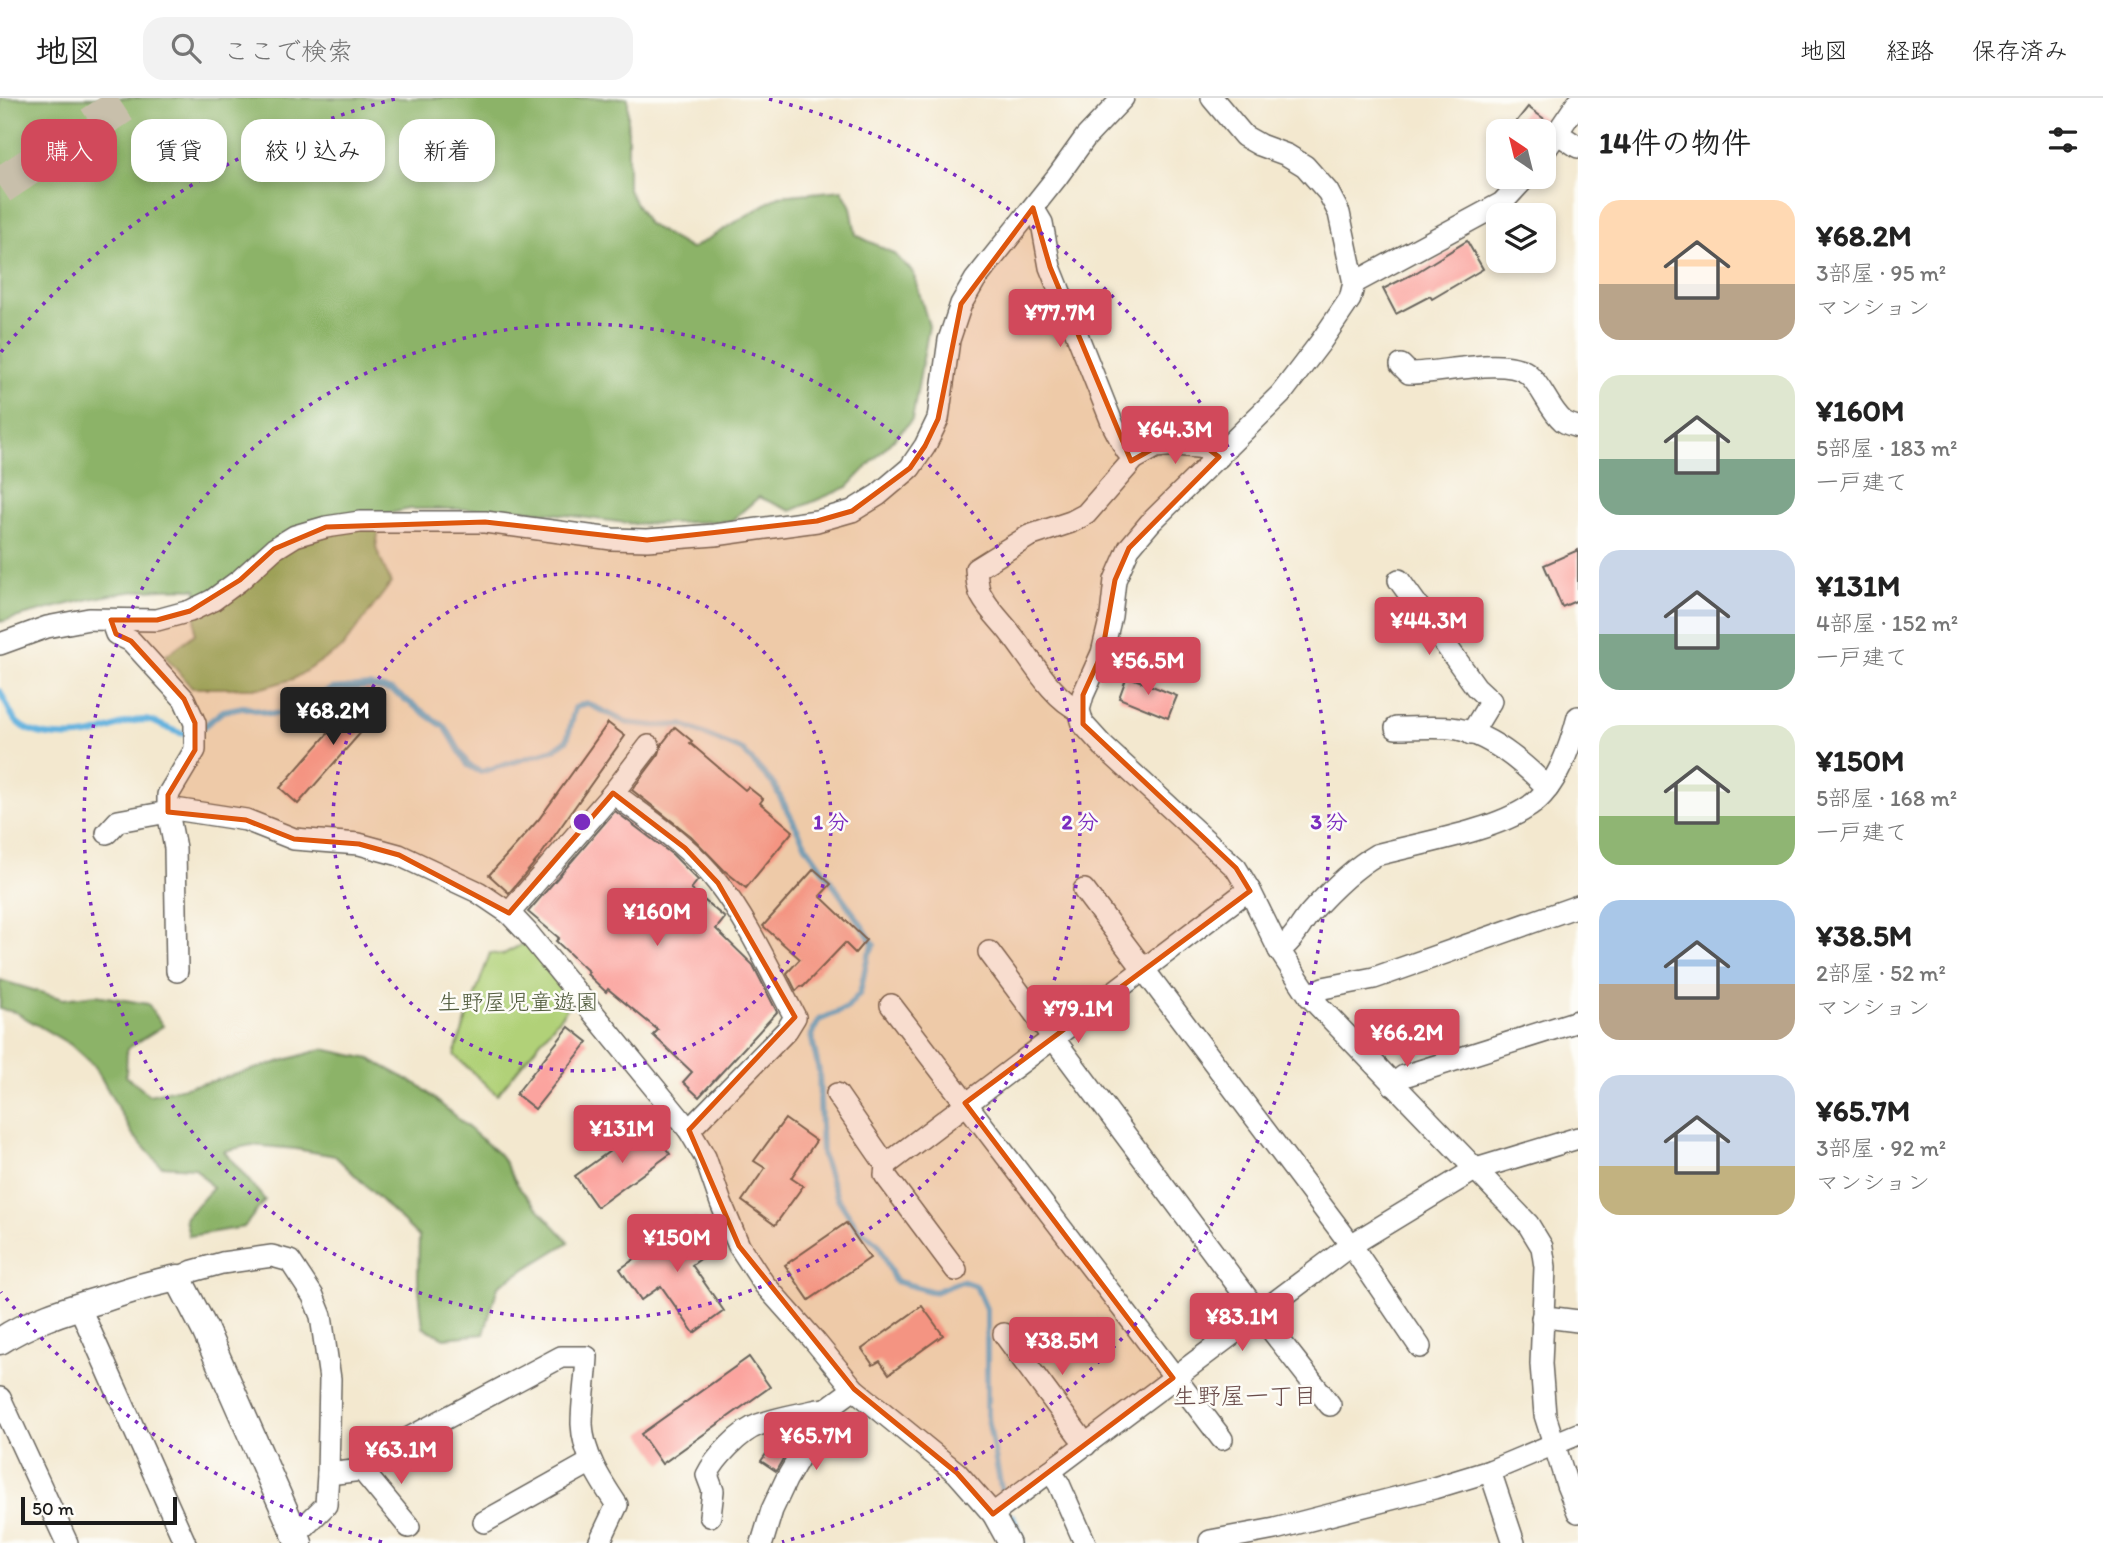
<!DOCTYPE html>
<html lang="ja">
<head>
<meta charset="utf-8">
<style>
	body { margin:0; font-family:Itim,"Klee One",sans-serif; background:#f2f2f2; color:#222; height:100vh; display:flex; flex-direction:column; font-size:26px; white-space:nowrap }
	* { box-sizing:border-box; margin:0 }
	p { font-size:23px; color:#767676 }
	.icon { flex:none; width:38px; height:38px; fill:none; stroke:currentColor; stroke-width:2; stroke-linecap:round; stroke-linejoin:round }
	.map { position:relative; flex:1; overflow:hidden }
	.details { display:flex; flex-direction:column; background:#fff; width:525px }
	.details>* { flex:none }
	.banner { position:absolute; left:21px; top:21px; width:665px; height:63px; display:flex; gap:14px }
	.needle { width:46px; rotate:325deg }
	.buttons { position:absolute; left:1486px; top:21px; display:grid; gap:14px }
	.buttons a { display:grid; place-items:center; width:70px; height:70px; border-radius:14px; background:#fff; box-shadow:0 4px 10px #0003; font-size:35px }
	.scale { position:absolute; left:21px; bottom:18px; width:156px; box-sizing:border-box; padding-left:7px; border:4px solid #1c1c1c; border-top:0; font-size:19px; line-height:24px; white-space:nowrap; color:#1c1c1c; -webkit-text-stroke:5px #fdfcf7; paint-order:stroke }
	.price { position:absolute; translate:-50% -60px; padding:0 16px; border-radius:7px; background:#d1495b; color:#fff; font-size:23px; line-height:46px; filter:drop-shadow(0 2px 4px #0008) }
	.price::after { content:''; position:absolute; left:50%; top:42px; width:21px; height:16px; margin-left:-10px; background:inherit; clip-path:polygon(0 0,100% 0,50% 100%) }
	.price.active { background:#222; color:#fff }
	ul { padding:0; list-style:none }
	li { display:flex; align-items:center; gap:21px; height:175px; padding:0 21px }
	li span { display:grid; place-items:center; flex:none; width:196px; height:140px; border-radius:21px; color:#555 }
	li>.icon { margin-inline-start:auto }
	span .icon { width:84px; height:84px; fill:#fffc; stroke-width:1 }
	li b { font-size:30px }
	h2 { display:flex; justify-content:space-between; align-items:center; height:84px; padding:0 21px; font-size:30px }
	.pill { padding:0 24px; border-radius:21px; background:#fff; box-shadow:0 4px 10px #0003; font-size:24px; line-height:63px }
	.pill.active { background:#d1495b; color:#fff }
	header { display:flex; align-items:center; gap:42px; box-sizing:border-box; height:98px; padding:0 35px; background:#fff; border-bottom:2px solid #e0e0e0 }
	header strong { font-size:33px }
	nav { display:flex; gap:38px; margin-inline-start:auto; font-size:24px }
	.search { width:490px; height:63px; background:#f2f2f2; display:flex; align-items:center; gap:18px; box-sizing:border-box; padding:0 24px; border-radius:21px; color:#767676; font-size:26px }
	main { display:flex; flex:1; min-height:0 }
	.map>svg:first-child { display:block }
	.green { fill:#b1d178; stroke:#66764a; stroke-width:2 }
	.forest { fill:#8cb368; stroke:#546842; stroke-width:2 }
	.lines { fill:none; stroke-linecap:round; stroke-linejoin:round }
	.stream { stroke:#64b2de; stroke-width:6 }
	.building { fill:#fba49f }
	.motorway-tunnel { stroke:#c8bfab; stroke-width:37; stroke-dasharray:37 18; stroke-linecap:butt }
	.minor-casing { stroke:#67635b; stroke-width:24 }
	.tertiary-casing { stroke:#67635b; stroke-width:29 }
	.minor { stroke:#fff; stroke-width:21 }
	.tertiary { stroke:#fff; stroke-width:26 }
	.marked { fill:#de560d; fill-opacity:0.2; stroke:#de560d; stroke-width:5; stroke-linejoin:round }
	.ring { fill:none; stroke:#7b2cbf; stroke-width:3.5; stroke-dasharray:3.5 7 }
	.labels { text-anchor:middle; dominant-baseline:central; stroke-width:5; stroke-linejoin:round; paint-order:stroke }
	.park-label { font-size:23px; fill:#505b3c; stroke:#fdfcf7 }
	.neighbourhood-label { font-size:24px; fill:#6a4c4a; stroke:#fdfcf7 }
	.centre { fill:#7b2cbf; stroke:#fdfcf7; stroke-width:3.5 }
	.ring-label { font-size:21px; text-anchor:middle; font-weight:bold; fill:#7b2cbf; stroke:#fdfcf7; stroke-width:5; stroke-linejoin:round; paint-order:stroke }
</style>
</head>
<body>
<header>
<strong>地図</strong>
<div class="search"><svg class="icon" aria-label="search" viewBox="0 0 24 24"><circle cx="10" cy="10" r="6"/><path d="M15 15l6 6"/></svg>ここで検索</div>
<nav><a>地図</a><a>経路</a><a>保存済み</a></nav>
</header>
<main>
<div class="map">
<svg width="1578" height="1445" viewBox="0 0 1578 1445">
	<rect width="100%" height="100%" fill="#fdfcf7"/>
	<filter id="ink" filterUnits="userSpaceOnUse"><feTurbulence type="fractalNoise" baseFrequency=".0143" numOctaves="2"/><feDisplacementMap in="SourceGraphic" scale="14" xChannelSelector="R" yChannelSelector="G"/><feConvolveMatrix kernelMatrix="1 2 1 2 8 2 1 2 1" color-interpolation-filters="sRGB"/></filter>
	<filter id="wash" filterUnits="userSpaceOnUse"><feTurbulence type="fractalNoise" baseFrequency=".00686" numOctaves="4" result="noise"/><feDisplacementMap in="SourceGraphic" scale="28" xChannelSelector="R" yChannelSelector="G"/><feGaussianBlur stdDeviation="1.57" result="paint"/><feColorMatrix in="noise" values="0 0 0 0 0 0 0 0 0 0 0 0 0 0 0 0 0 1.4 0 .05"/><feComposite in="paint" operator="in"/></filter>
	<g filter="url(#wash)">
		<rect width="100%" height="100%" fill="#f3e8cf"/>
		<path class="green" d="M 528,843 L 574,902 L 497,997 L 454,957 L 490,855 L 502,857 Z"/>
		<g class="forest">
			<path d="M 0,0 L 628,0 L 628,92 L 648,126 L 691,151 L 779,98 L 842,92 L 851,109 L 856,137 L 893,155 L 913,174 L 929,228 L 912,322 L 848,389 L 791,413 L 759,399 L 731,423 L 634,426 L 520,411 L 410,411 L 381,417 L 376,450 L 391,485 L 342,550 L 293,581 L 262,590 L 192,590 L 165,558 L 195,536 L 196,491 C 129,487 64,507 0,524 Z"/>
			<path d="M 0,882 L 63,901 L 96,897 L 148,906 L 163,928 L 127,951 L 126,978 L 149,997 L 213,983 L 323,951 L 370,961 L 420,988 L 501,1058 L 520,1091 L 569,1144 L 498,1188 L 484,1236 L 444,1240 L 423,1229 L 418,1182 L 419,1139 L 335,1058 L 296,1051 L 251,1047 L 224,1053 L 265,1102 L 244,1129 L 189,1138 L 185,1120 L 213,1090 L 195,1070 L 161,1068 L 133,1037 L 95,969 L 71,947 L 15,914 L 0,911 Z"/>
		</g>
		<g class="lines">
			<g class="stream">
				<path d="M 0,593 C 5,602 9,614 15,622 C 31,642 81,641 103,633 C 118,628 129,622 145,622 C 159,623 171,635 186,636"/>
				<path d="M 203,629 L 223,613 L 243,609 L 272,616 L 295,615 L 315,600 L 331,591 L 370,588 L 393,593 L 446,630 L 468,667 L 481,674 L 553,652 L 567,642 L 575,610 L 586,605 L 628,625 L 656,628 L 683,627 L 743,653 L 774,687 L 806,748 L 863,829 L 874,847 L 868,857 L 860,895 L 847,910 L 819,922 L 811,937 L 819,973 L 822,1057 L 837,1099 L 856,1128 L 879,1147 L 895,1183 L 934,1194 L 962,1183 L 976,1188 L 987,1213 L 987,1316 L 1002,1395"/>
				<path d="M 1013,1418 L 1023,1445"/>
			</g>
		</g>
		<g id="blocks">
			<g class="building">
				<path d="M 1528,9 L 1547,23 L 1539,33 L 1509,33 Z"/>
				<path d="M 1467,143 L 1483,171 L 1432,201 L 1430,198 L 1396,216 L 1383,191 L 1417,174 Z"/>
				<path d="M 1578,452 L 1578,502 L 1562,509 L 1544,467 Z"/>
				<path d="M 1127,578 L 1177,598 L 1168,620 L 1119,600 Z"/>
				<path d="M 367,591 L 385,607 L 298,706 L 280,690 Z"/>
				<path d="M 608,625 L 625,638 L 538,761 L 509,795 L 489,777 L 539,721 Z"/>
				<path d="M 675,629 L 692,643 L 690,645 L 745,692 L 748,689 L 763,701 L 760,705 L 793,733 L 746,790 L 725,773 L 691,738 L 632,692 L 659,656 L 662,646 Z"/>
				<path d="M 615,713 L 673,757 L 698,782 L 691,791 L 725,820 L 716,831 L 753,867 L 777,914 L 699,999 L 683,984 L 692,974 L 653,937 L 658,932 L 608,891 L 606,894 L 587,876 L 589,874 L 556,843 L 559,840 L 528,814 Z"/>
				<path d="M 814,771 L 831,786 L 820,798 L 866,842 L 855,855 L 845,845 L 803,889 L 801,888 L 796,893 L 787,875 L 800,861 L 763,828 Z"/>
				<path d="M 569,929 L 588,944 L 535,1011 L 516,996 Z"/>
				<path d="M 785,1021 L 816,1043 L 791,1080 L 803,1088 L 775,1127 L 742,1103 L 765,1070 L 754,1063 Z"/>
				<path d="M 648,1026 L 670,1056 L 597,1109 L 575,1078 Z"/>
				<path d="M 695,1119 L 716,1150 L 692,1167 L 724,1213 L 694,1235 L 661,1188 L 641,1202 L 620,1171 Z"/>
				<path d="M 846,1125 L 870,1160 L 809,1202 L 785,1167 Z"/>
				<path d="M 922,1208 L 943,1237 L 889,1276 L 880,1263 L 873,1267 L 862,1251 Z"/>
				<path d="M 749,1259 L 770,1289 L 662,1366 L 641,1336 Z"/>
				<path d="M 779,1338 L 791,1347 L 776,1373 L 761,1363 Z"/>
			</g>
		</g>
	</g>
	<g filter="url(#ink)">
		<use href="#blocks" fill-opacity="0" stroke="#67635b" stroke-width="2"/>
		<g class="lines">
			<path class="motorway-tunnel" d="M 0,88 L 133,0"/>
			<g class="minor-casing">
				<g id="minor">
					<path d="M 1212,0 L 1244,38 L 1260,47 L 1287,57 L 1305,68 L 1328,94 L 1339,115 L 1354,185 L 1350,201 L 1320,245 L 1281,296 L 1150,425 L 1129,450 L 1115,482 L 1111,518 L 1102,555 L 1083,597 L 1079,612 L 1083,626 L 1103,648 L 1236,770 L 1250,793 L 1279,852 L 1310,899 L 1528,1126 L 1542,1149 L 1545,1169 L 1541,1266 L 1545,1317 L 1567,1387 L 1578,1414"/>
					<path d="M 1578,4 L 1557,35 L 1578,49"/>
					<path d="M 1544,54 L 1557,35"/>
					<path d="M 1033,110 L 1042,125 L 1050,169 L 1113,327 L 1126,352 L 1134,361"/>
					<path d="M 1354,185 L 1502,105 L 1526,79"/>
					<path d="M 1401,267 L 1409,275 C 1438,276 1504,258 1527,275 C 1542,287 1548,310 1563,323 C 1567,326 1574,328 1578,329"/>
					<path d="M 1399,482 L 1476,589 L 1491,603 L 1471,636"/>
					<path d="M 111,522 L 116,536 L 131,543 L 184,601 L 195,625 L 195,652 L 168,697 L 168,714 L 181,712 L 246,722 L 294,741 L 359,746 L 399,757 L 478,794 L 509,815 L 527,834 L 689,1032 L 705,1059 L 721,1105 L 739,1148 L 764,1186 L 813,1241 L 854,1291 L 957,1375 L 993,1416 L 1009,1445"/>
					<path d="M 0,546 L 47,529 L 89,521 L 157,522 L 190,513 L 213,502 L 240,482 L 274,451 L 295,438 L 326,429 L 360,424 L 485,424 L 612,441 L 647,442 L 715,437 L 817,423 L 852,413 L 878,397 L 910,370 L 925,348 L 938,321 L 949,242 L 961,206 L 975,182 L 1057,79 L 1085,40 L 1123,0"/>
					<path d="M 1079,612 C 1051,600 1030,559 1011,536 C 1001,523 989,512 981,497 C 977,490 977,479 976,471 L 1029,438 L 1071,424 L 1086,416 L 1134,361 L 1156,349 L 1177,347 L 1207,350 L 1219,359"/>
					<path d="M 1396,630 C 1414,630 1433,629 1451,630 C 1488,634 1523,665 1548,690"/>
					<path d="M 613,695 C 649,722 690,748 718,785 C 749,825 771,875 795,919 L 787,932 L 689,1032"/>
					<path d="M 107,735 L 118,723 L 168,714 L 175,750 L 177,873"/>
					<path d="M 1084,792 L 1351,1147 L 1420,1249"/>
					<path d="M 509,815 L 613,695 L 649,648"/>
					<path d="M 1279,852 C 1294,843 1300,826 1311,814 C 1330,793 1352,771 1376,757 C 1421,745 1494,733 1530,708 C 1557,689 1570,649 1578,619"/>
					<path d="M 989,854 L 1259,1216 L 1330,1307"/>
					<path d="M 1310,899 L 1323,890 L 1374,880 L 1578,808"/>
					<path d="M 891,907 L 1222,1341"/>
					<path d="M 1393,987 L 1404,978 L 1578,923"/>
					<path d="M 837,996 L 886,1067 L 885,1077 L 956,1172"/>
					<path d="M 886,1067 L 1243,796 L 1250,793"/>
					<path d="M 178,1180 L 193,1173 L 222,1165 L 272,1158 L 290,1163 L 313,1198 L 321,1218 L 330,1281 L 328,1376 L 326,1407 L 304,1429 L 294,1434"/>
					<path d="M 79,1208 L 185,1445"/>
					<path d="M 1542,1220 L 1554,1220 L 1578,1223"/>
					<path d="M 1004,1236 L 1086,1347"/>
					<path d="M 0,1300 L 67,1445"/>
					<path d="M 362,1372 L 409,1429"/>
					<path d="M 1050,1373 L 1059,1386 L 1085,1445"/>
					<path d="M 1490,1373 L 1514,1445"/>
					<path d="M 328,1376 L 362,1372 L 407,1341 L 561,1259 L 587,1259 C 586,1281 582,1304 582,1326 C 583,1356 601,1383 617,1407 L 599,1445"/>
					<path d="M 993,1416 L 1351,1147 L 1476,1071 L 1578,1040"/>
					<path d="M 710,1418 L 713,1393 L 707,1377 C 715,1360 741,1333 758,1327 C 780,1319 805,1315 828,1310"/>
					<path d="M 484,1424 L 591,1364"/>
					<path d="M 1210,1443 L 1275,1431 L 1434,1390 L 1490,1373 L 1578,1336"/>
					<path d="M 762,1445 L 772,1412 L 786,1382 L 828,1310 L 854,1291"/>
				</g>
			</g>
			<g class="tertiary-casing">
				<path id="tertiary" d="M 0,1243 C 30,1223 66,1212 100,1202 C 126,1193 151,1185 178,1180 L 205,1232 L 299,1445"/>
			</g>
			<use href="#minor" class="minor"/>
			<use href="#tertiary" class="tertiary"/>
		</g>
	</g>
	<path class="marked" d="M 1033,110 L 1050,169 L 1131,363 L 1156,349 L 1177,347 L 1207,350 L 1219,359 L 1129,450 L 1115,482 L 1102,555 L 1083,597 L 1083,626 L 1236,770 L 1250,793 L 965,1005 L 1173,1280 L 993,1416 L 957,1375 L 854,1291 L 739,1148 L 689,1032 L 795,919 L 718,785 L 685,750 L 613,695 L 509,815 L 399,757 L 359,746 L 294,741 L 246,722 L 168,714 L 168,697 L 195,652 L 195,625 L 184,601 L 131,543 L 116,536 L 111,522 L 157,522 L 190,513 L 240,482 L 274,451 L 326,429 L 485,424 L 647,442 L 817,423 L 852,413 L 910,370 L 925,348 L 938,321 L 961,206 Z"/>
	<g class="ring">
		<circle cx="582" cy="724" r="249"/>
		<circle cx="582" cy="724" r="498"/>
		<path d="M382 1444A747 747 0 0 1 1 1194M1 254A747 747 0 0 1 395 1M769 1A747 747 0 0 1 782 1444"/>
	</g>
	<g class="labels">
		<g class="park-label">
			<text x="518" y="904">生野屋児童遊園</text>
		</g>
		<g class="neighbourhood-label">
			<text x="1245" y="1297">生野屋一丁目</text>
		</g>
	</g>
	<circle cx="582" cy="724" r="10" class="centre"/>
	<g class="ring-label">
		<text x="831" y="731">1 分</text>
		<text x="1080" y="731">2 分</text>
		<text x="1329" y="731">3 分</text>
	</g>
</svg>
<div class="buttons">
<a><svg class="needle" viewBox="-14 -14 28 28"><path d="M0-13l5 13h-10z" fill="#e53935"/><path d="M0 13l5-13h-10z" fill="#767676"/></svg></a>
<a><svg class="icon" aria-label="layers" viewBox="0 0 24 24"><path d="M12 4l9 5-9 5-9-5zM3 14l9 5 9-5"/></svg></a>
</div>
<div class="scale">50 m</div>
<b class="price" style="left:1060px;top:251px">¥77.7M</b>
<b class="price" style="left:1175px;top:368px">¥64.3M</b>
<b class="price" style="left:1429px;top:559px">¥44.3M</b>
<b class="price" style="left:1148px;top:599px">¥56.5M</b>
<b class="price active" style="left:333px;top:649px">¥68.2M</b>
<b class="price" style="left:657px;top:850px">¥160M</b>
<b class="price" style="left:1078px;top:947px">¥79.1M</b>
<b class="price" style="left:1407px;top:971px">¥66.2M</b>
<b class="price" style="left:622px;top:1067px">¥131M</b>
<b class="price" style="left:677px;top:1176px">¥150M</b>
<b class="price" style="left:1242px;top:1255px">¥83.1M</b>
<b class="price" style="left:1062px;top:1279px">¥38.5M</b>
<b class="price" style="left:816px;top:1374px">¥65.7M</b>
<b class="price" style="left:401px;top:1388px">¥63.1M</b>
<div class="banner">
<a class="pill active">購入</a>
<a class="pill">賃貸</a>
<a class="pill">絞り込み</a>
<a class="pill">新着</a>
</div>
</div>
<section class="details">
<h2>14件の物件<svg class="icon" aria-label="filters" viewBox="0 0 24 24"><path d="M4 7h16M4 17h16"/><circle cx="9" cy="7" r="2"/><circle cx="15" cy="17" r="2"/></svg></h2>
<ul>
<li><span style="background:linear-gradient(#ffd9b3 60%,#b9a48a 0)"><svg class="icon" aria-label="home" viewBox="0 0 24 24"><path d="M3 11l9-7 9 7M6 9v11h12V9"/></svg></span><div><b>¥68.2M</b><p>3部屋 · 95 m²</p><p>マンション</p></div></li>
<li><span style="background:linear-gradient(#dfe7d0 60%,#7fa58c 0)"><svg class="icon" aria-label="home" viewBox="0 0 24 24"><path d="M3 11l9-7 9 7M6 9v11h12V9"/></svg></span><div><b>¥160M</b><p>5部屋 · 183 m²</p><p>一戸建て</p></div></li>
<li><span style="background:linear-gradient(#c9d6e8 60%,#7fa58c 0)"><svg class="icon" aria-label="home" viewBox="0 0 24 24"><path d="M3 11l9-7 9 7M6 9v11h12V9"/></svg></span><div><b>¥131M</b><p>4部屋 · 152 m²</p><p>一戸建て</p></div></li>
<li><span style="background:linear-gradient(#dfe7d0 65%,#8fb573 0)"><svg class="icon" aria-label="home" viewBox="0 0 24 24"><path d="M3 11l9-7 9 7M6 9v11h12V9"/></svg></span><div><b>¥150M</b><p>5部屋 · 168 m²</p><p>一戸建て</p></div></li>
<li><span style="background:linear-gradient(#a9c7e8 60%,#b9a48a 0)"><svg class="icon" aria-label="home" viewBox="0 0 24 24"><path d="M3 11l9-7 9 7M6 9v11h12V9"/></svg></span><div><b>¥38.5M</b><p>2部屋 · 52 m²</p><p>マンション</p></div></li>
<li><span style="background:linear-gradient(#c9d6e8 65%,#c2b280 0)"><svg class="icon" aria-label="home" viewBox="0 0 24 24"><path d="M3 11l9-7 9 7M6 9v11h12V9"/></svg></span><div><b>¥65.7M</b><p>3部屋 · 92 m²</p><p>マンション</p></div></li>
</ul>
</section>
</main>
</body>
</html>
